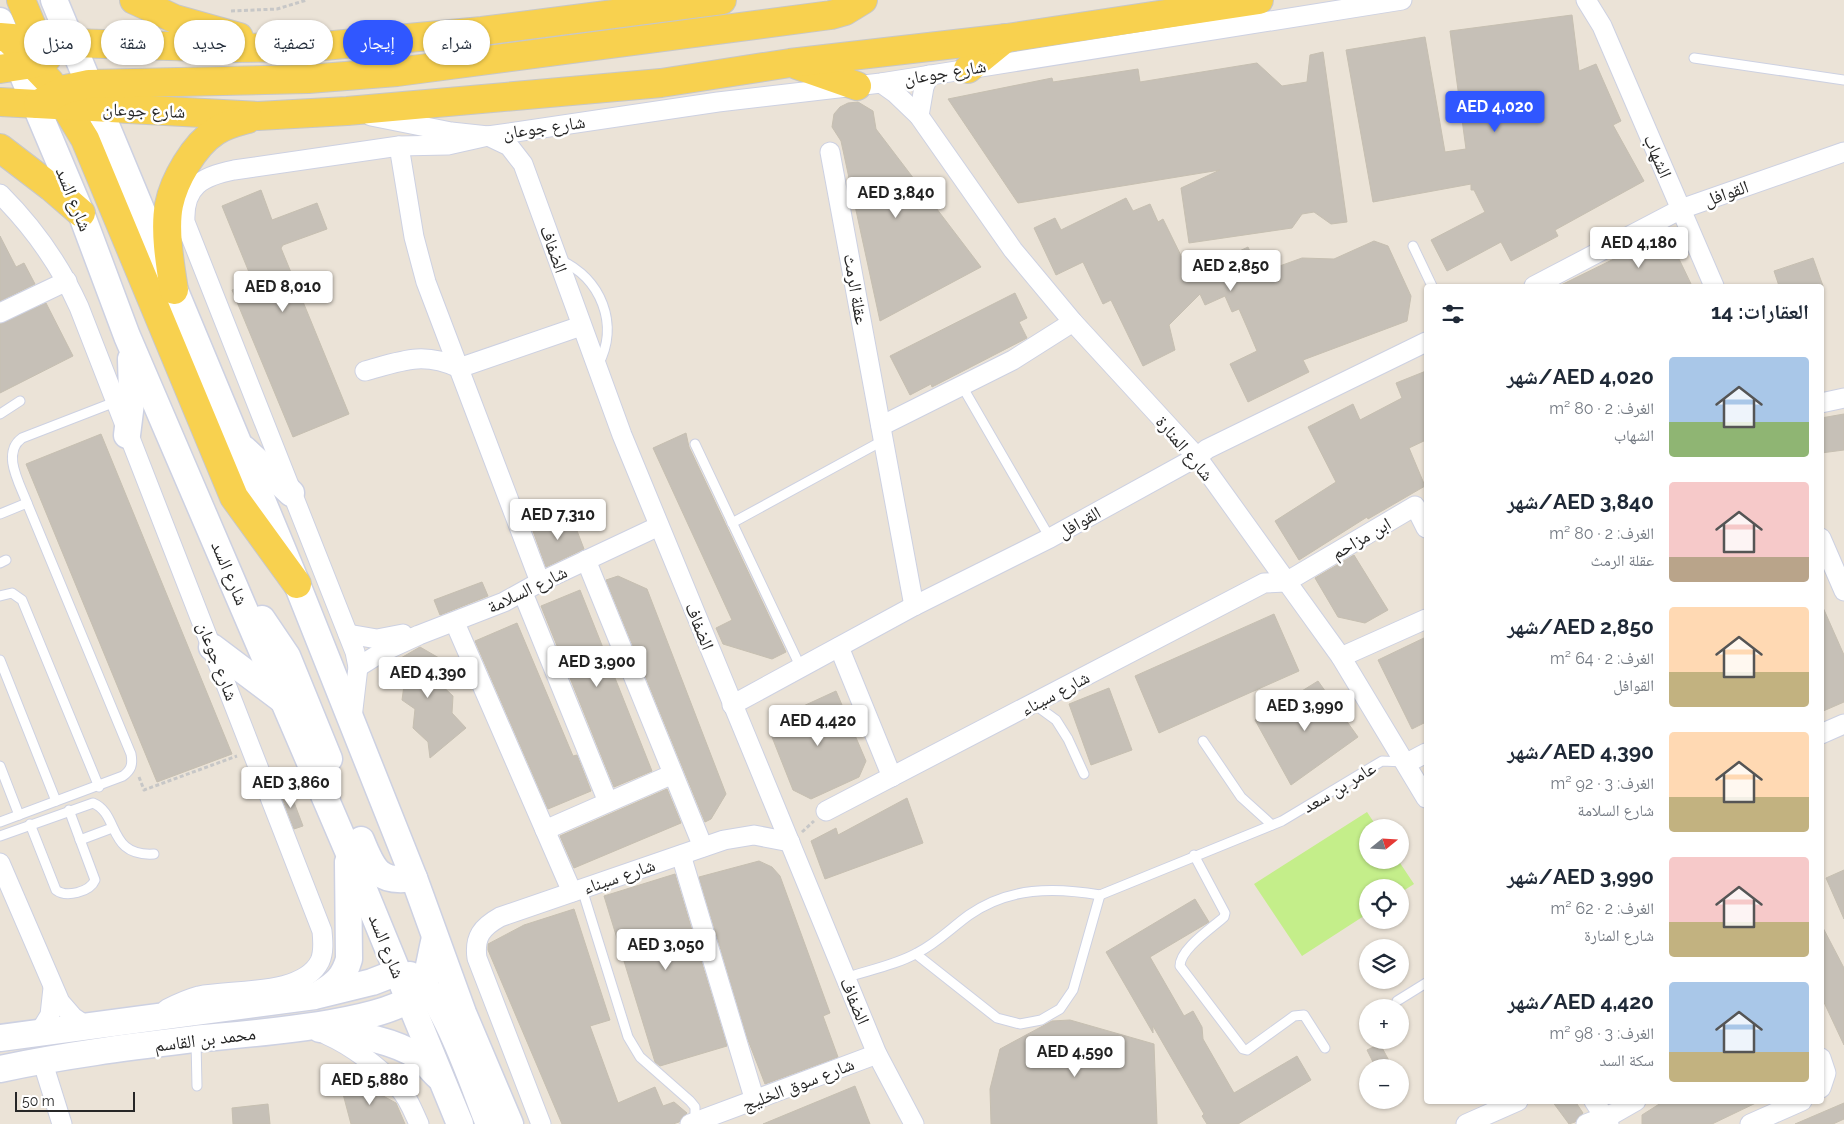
<!DOCTYPE html>
<html lang="ar">
<head>
<meta charset="utf-8">
<style>
	body { margin:0; font-family:Raleway,"Noto Naskh Arabic",sans-serif; background:#f6f6f7; color:#1f2937; direction:rtl; height:100vh; display:flex; flex-direction:column; font-size:19px; white-space:nowrap }
	* { box-sizing:border-box; margin:0 }
	p { font-size:16px; color:#747a83 }
	.icon { flex:none; width:28px; height:28px; fill:none; stroke:currentColor; stroke-width:2; stroke-linecap:round; stroke-linejoin:round }
	.map { position:relative; flex:1; overflow:hidden; direction:ltr }
	.side { position:absolute; left:1424px; top:284px; width:400px; height:820px; display:flex; flex-direction:column; background:#fff; border-radius:5px; box-shadow:0 1px 4px #0004; direction:rtl }
	.side>* { flex:none }
	.top-card { position:absolute; left:15px; top:20px; width:475px; height:45px; direction:rtl; display:flex; gap:10px }
	.needle { width:32px; rotate:72deg }
	.buttons { position:absolute; left:1359px; top:819px; display:grid; gap:10px }
	.buttons a { display:grid; place-items:center; width:50px; height:50px; border-radius:50%; background:#fff; box-shadow:0 1px 4px #0004; font-size:25px }
	.scale { position:absolute; left:15px; bottom:12px; width:120px; box-sizing:border-box; padding-left:5px; border:2px solid #272727; border-top:0; font-size:14px; line-height:18px; white-space:nowrap; color:#272727; -webkit-text-stroke:4px #fff; paint-order:stroke }
	.price { position:absolute; translate:-50% -42px; padding:0 11px; border-radius:5px; background:#fff; color:#222; font-size:16px; line-height:32px; filter:drop-shadow(0 1px 2px #0008) }
	.price::after { content:''; position:absolute; left:50%; top:30px; width:15px; height:11px; margin-left:-8px; background:inherit; clip-path:polygon(0 0,100% 0,50% 100%) }
	.price.on { background:#3057ff; color:#fff }
	ul { padding:0; list-style:none }
	li { display:flex; align-items:center; gap:15px; height:125px; padding:0 15px }
	li span { display:grid; place-items:center; flex:none; width:140px; height:100px; border-radius:5px; color:#555 }
	li>.icon { margin-inline-start:auto }
	span .icon { width:60px; height:60px; fill:#fffc; stroke-width:1 }
	li b { font-size:21px }
	h2 { display:flex; justify-content:space-between; align-items:center; height:60px; padding:0 15px; font-size:21px }
	.pill { padding:0 18px; border-radius:22px; background:#fff; box-shadow:0 1px 4px #0004; font-size:18px; line-height:45px }
	.pill.on { background:#3057ff; color:#fff }
	.map>svg:first-child { display:block }
	.pitch { fill:#c4ee8a }
	.building { fill:#c6c0b7; stroke:#c6bfb1 }
	.lines { fill:none; stroke-linecap:round; stroke-linejoin:round }
	.lane-casing { stroke:#cdd1e2; stroke-width:11 }
	.street-casing { stroke:#cdd1e2; stroke-width:21 }
	.secondary-casing { stroke:#cdd1e2; stroke-width:29 }
	.primary-casing { stroke:#c7c7c7; stroke-width:30 }
	.path { stroke:#c7c7c7; stroke-width:3; stroke-dasharray:4 2.5; stroke-linecap:butt }
	.lane { stroke:#fff; stroke-width:9 }
	.street { stroke:#fff; stroke-width:19 }
	.secondary { stroke:#fff; stroke-width:26 }
	.primary { stroke:#f8d14f; stroke-width:28 }
	.labels { text-anchor:middle; dominant-baseline:central; stroke-width:5; stroke-linejoin:round; paint-order:stroke }
	.street-label { font-size:18px; fill:#272727; stroke:#fff }
</style>
</head>
<body>
<div class="map">
<svg width="1844" height="1124" viewBox="0 0 1844 1124">
	<rect width="100%" height="100%" fill="#ebe3d7"/>
	<path class="pitch" d="M 1367,812 L 1377,827 L 1368,828 L 1368,860 L 1398,860 L 1414,884 L 1400,893 L 1400,888 L 1368,888 L 1367,914 L 1302,956 L 1254,884 Z"/>
	<g class="building">
		<path d="M 1572,15 L 1579,71 L 1596,64 L 1621,121 L 1613,125 L 1644,181 L 1555,230 L 1558,236 L 1511,261 L 1501,242 L 1447,271 L 1431,240 L 1485,212 L 1474,190 L 1471,190 L 1471,184 L 1373,202 L 1346,50 L 1425,37 L 1445,152 L 1466,149 L 1450,31 Z"/>
		<path d="M 1323,52 L 1347,222 L 1331,224 L 1314,212 L 1302,214 L 1292,228 L 1189,243 L 1181,188 L 1220,170 L 1018,203 L 948,99 L 1052,78 L 1053,82 L 1138,69 L 1140,82 L 1257,63 L 1282,86 L 1307,82 L 1310,55 Z"/>
		<path d="M 858,102 L 873,111 L 876,129 L 981,267 L 880,321 L 841,141 L 832,127 L 834,114 L 840,107 L 848,103 Z"/>
		<path d="M 261,190 L 272,220 L 317,203 L 327,229 L 283,245 L 281,248 L 349,414 L 293,437 L 232,290 L 253,282 L 222,206 Z"/>
		<path d="M 1126,198 L 1133,211 L 1150,204 L 1158,222 L 1163,219 L 1194,282 L 1192,273 L 1248,247 L 1260,273 L 1302,258 L 1334,259 L 1374,241 L 1388,246 L 1411,296 L 1407,321 L 1303,360 L 1309,372 L 1248,402 L 1230,364 L 1257,351 L 1249,332 L 1239,309 L 1232,312 L 1225,296 L 1205,305 L 1200,294 L 1169,325 L 1175,350 L 1143,366 L 1111,300 L 1103,304 L 1083,262 L 1056,275 L 1034,228 L 1055,218 L 1061,230 Z"/>
		<path d="M 1667,234 L 1692,286 L 1559,286 L 1618,257 Z"/>
		<path d="M 0,236 L 16,267 L 24,263 L 35,284 L 0,301 Z"/>
		<path d="M 1813,258 L 1823,286 L 1779,286 L 1774,271 Z"/>
		<path d="M 1015,293 L 1027,318 L 1019,322 L 1027,338 L 932,387 L 931,384 L 910,395 L 890,356 Z"/>
		<path d="M 46,303 L 73,356 L 0,393 L 0,324 Z"/>
		<path d="M 1426,371 L 1426,440 L 1409,448 L 1425,486 L 1368,519 L 1367,517 L 1299,560 L 1275,521 L 1336,482 L 1308,427 L 1353,404 L 1360,420 L 1402,398 L 1396,383 Z"/>
		<path d="M 1844,414 L 1844,450 L 1821,453 L 1821,418 Z"/>
		<path d="M 686,433 L 689,447 L 786,652 L 772,659 L 723,644 L 716,628 L 732,620 L 653,448 Z"/>
		<path d="M 101,434 L 232,754 L 157,782 L 26,464 Z"/>
		<path d="M 571,515 L 584,549 L 546,567 L 533,531 Z"/>
		<path d="M 1354,555 L 1388,610 L 1365,623 L 1338,617 L 1315,578 Z"/>
		<path d="M 618,576 L 647,589 L 726,794 L 711,819 L 705,822 L 606,580 Z"/>
		<path d="M 482,582 L 488,596 L 440,615 L 434,600 Z"/>
		<path d="M 580,590 L 652,771 L 614,787 L 541,606 Z"/>
		<path d="M 1821,603 L 1844,655 L 1844,702 L 1821,712 Z"/>
		<path d="M 1274,614 L 1299,671 L 1159,733 L 1135,676 Z"/>
		<path d="M 517,623 L 573,756 L 577,755 L 591,791 L 548,809 L 475,641 Z"/>
		<path d="M 1426,637 L 1426,722 L 1412,729 L 1378,660 Z"/>
		<path d="M 420,647 L 439,658 L 438,682 L 453,696 L 452,713 L 466,728 L 430,758 L 428,742 L 413,728 L 415,709 L 402,700 L 405,678 L 387,666 Z"/>
		<path d="M 1318,681 L 1358,737 L 1291,785 L 1255,720 Z"/>
		<path d="M 1109,688 L 1132,750 L 1091,765 L 1069,704 Z"/>
		<path d="M 836,691 L 866,761 L 859,777 L 811,799 L 793,790 L 770,732 L 775,719 Z"/>
		<path d="M 289,789 L 303,826 L 294,829 L 280,793 Z"/>
		<path d="M 667,789 L 681,823 L 574,868 L 560,836 Z"/>
		<path d="M 907,798 L 923,843 L 825,879 L 811,841 L 836,828 L 838,835 Z"/>
		<path d="M 759,861 L 772,867 L 780,876 L 830,1013 L 823,1016 L 838,1057 L 765,1084 L 748,1040 L 699,877 Z"/>
		<path d="M 1844,870 L 1844,919 L 1826,878 Z"/>
		<path d="M 675,874 L 727,1046 L 660,1066 L 655,1062 L 604,896 Z"/>
		<path d="M 1195,899 L 1209,922 L 1150,957 L 1184,1016 L 1193,1011 L 1202,1027 L 1203,1039 L 1234,1093 L 1297,1056 L 1311,1080 L 1238,1124 L 1207,1124 L 1202,1116 L 1204,1114 L 1153,1026 L 1153,1033 L 1106,952 Z"/>
		<path d="M 574,909 L 610,1020 L 590,1026 L 618,1103 L 655,1087 L 663,1106 L 674,1102 L 687,1113 L 679,1122 L 673,1124 L 562,1124 L 488,950 L 488,944 L 524,925 Z"/>
		<path d="M 1821,924 L 1844,968 L 1844,1045 L 1821,996 Z"/>
		<path d="M 1070,1020 L 1154,1044 L 1157,1124 L 991,1124 L 990,1089 L 1000,1049 L 1052,1021 Z"/>
		<path d="M 1380,1044 L 1393,1068 L 1376,1068 L 1367,1050 Z"/>
		<path d="M 352,1079 L 396,1103 L 405,1124 L 351,1124 L 343,1094 Z"/>
		<path d="M 855,1086 L 870,1124 L 763,1124 Z"/>
		<path d="M 1552,1101 L 1575,1101 L 1583,1113 L 1575,1122 L 1569,1124 Z"/>
		<path d="M 1664,1101 L 1760,1101 L 1712,1124 L 1642,1124 L 1642,1115 Z"/>
		<path d="M 1844,1103 L 1844,1119 L 1833,1124 L 1795,1124 Z"/>
		<path d="M 268,1104 L 270,1124 L 233,1124 L 232,1108 Z"/>
	</g>
	<g class="lines">
		<g class="lane-casing">
			<g id="lane">
				<path d="M 1694,58 L 1844,80"/>
				<path d="M 1413,246 L 1432,286"/>
				<path d="M 560,260 C 601,278 620,325 598,365"/>
				<path d="M 962,386 L 1050,538"/>
				<path d="M 0,414 L 20,401"/>
				<path d="M 695,444 L 801,668"/>
				<path d="M 27,503 C 20,484 1,453 22,438 L 115,402"/>
				<path d="M 0,514 L 27,503 L 131,754 C 133,765 131,770 123,776 L 0,822"/>
				<path d="M 732,523 L 884,440"/>
				<path d="M 0,563 L 6,560"/>
				<path d="M 0,596 L 12,593 L 22,600 L 99,787"/>
				<path d="M 0,660 L 56,801"/>
				<path d="M 1034,704 L 1056,720 L 1068,739 L 1084,774"/>
				<path d="M 1203,741 L 1241,797 L 1272,825"/>
				<path d="M 0,766 L 19,815"/>
				<path d="M 30,824 L 56,890 C 66,898 90,892 95,880 L 69,810"/>
				<path d="M 0,836 L 93,803 C 120,814 107,857 154,854"/>
				<path d="M 80,840 L 112,828"/>
				<path d="M 1194,855 L 1225,913 L 1224,917 C 1212,928 1180,949 1180,966 L 1243,1049 L 1247,1050 L 1294,1016 L 1304,1015 L 1325,1048"/>
				<path d="M 582,889 L 628,1037 L 640,1057 L 690,1101 L 695,1107 L 695,1122"/>
				<path d="M 916,954 L 997,1018 L 1020,1024 L 1041,1020 L 1060,1009 L 1073,990 L 1100,895"/>
				<path d="M 845,978 C 869,970 896,965 917,953 C 937,943 951,928 969,915 C 1009,887 1054,887 1100,895 L 1282,821 L 1382,761 L 1404,762"/>
				<path d="M 1397,1001 L 1426,983"/>
				<path d="M 196,1042 L 197,1086"/>
			</g>
		</g>
		<g class="street-casing">
			<g id="street">
				<path d="M 1586,0 L 1602,26 L 1714,286"/>
				<path d="M 881,83 L 895,93 L 919,116 L 1013,250 L 1073,322 L 1197,457 L 1341,657 L 1426,798"/>
				<path d="M 371,116 L 451,132 L 488,136 L 509,146 L 523,164 L 622,435 L 877,1054 L 914,1124"/>
				<path d="M 919,116 L 924,87 L 929,75"/>
				<path d="M 399,146 L 414,237 L 426,282 L 540,582"/>
				<path d="M 830,152 L 914,606"/>
				<path d="M 0,194 C 33,227 60,265 79,307 L 322,931 C 323,941 324,952 320,961 C 303,996 233,989 199,996 C 188,999 177,1004 167,1009"/>
				<path d="M 1534,286 L 1681,209 L 1844,152"/>
				<path d="M 0,313 L 67,281"/>
				<path d="M 365,371 C 401,361 423,351 459,368 L 581,326"/>
				<path d="M 1821,403 L 1844,398"/>
				<path d="M 881,426 L 1013,360 L 1073,322"/>
				<path d="M 1821,538 L 1844,591"/>
				<path d="M 586,560 L 703,847"/>
				<path d="M 523,593 L 608,802"/>
				<path d="M 455,623 L 572,892"/>
				<path d="M 348,634 L 377,639 L 403,634"/>
				<path d="M 839,647 L 892,777"/>
				<path d="M 1341,657 L 1426,619"/>
				<path d="M 358,667 L 382,652 L 419,635 L 504,602 L 540,582 L 659,526"/>
				<path d="M 732,705 L 914,606 L 1050,538 L 1197,457 L 1207,449 L 1426,342"/>
				<path d="M 352,718 L 358,667 L 355,652 L 185,222 C 183,186 203,176 234,170 L 399,146 L 448,145 L 488,136 L 718,102 L 881,83 L 1402,0"/>
				<path d="M 1821,734 L 1844,724"/>
				<path d="M 1407,763 L 1426,753"/>
				<path d="M 826,811 L 1264,583 L 1286,582 L 1415,506 L 1426,528"/>
				<path d="M 545,830 L 673,774"/>
				<path d="M 681,855 L 755,1101"/>
				<path d="M 0,863 L 60,1002 L 73,1017 L 86,1026"/>
				<path d="M 39,1033 L 50,1015 L 53,988"/>
				<path d="M 327,1035 C 352,1046 379,1067 398,1087 C 408,1097 413,1111 419,1124"/>
				<path d="M 1821,1058 L 1826,1073 L 1821,1088"/>
				<path d="M 42,1060 L 62,1124"/>
				<path d="M 1594,1101 L 1609,1124"/>
				<path d="M 541,1124 L 477,958 C 474,937 482,927 500,917 L 724,840 L 754,835 L 790,842"/>
				<path d="M 690,1124 L 877,1054"/>
				<path d="M 1466,1124 L 1518,1101"/>
				<path d="M 1586,1124 L 1615,1113 L 1636,1101"/>
				<path d="M 1750,1124 L 1802,1101"/>
			</g>
		</g>
		<g class="secondary-casing">
			<g id="secondary">
				<path d="M 54,0 L 297,584 L 414,878 L 463,1013 L 510,1124"/>
				<path d="M 0,21 L 81,213 L 127,336 L 348,851 L 460,1124"/>
				<path d="M 127,435 L 132,395 L 131,359"/>
				<path d="M 244,449 L 291,493"/>
				<path d="M 262,619 L 287,656 L 329,759"/>
				<path d="M 212,647 L 284,701"/>
				<path d="M 361,840 C 373,870 379,884 414,878"/>
				<path d="M 410,975 C 442,986 475,1091 489,1124"/>
				<path d="M 321,993 C 336,984 344,977 349,959 L 348,862"/>
				<path d="M 320,1029 C 352,1034 392,1039 419,1057 C 426,1062 432,1071 439,1077"/>
				<path d="M 0,1038 L 315,996 L 372,982 L 398,972"/>
				<path d="M 0,1069 C 64,1055 130,1047 195,1039 C 242,1034 388,1025 419,992 C 428,983 431,951 435,938"/>
			</g>
		</g>
		<g class="primary-casing">
			<g id="primary">
				<path d="M 21,0 L 43,53"/>
				<path d="M 134,0 L 175,19 L 239,37"/>
				<path d="M 0,37 L 72,43 L 234,48 L 313,47 L 482,31 L 722,0"/>
				<path d="M 8,38 L 50,82 L 85,139 L 234,497 L 297,584"/>
				<path d="M 797,65 L 857,86"/>
				<path d="M 0,69 L 33,64 L 47,58"/>
				<path d="M 968,69 L 1006,38"/>
				<path d="M 0,102 L 258,116 L 347,111 L 661,83 L 790,63 L 1007,38 L 1259,0"/>
				<path d="M 38,104 L 66,89 L 89,84 L 308,79 L 397,72 L 831,15 L 845,11 L 863,0"/>
				<path d="M 0,148 L 51,187 L 81,213"/>
				<path d="M 174,290 C 170,265 164,229 169,205 C 174,180 194,145 216,131 C 225,125 237,122 248,119"/>
			</g>
		</g>
		<g class="path">
			<path d="M 231,11 L 277,9 L 307,0"/>
			<path d="M 139,777 L 144,790 L 237,756"/>
			<path d="M 802,832 L 814,821"/>
		</g>
		<use href="#lane" class="lane"/>
		<use href="#street" class="street"/>
		<use href="#secondary" class="secondary"/>
		<use href="#primary" class="primary"/>
	</g>
	<g class="labels">
		<g class="street-label">
			<text transform="translate(945 72) rotate(-9)">شارع جوعان</text>
			<text transform="translate(144 110) rotate(2)">شارع جوعان</text>
			<text transform="translate(544 127) rotate(-8)">شارع جوعان</text>
			<text transform="translate(1658 156) rotate(67)">الشهاب</text>
			<text transform="translate(1726 193) rotate(-19)">القوافل</text>
			<text transform="translate(74 199) rotate(68)">شارع السد</text>
			<text transform="translate(554 249) rotate(70)">الضفاف</text>
			<text transform="translate(856 289) rotate(80)">عقلة الرمث</text>
			<text transform="translate(1185 448) rotate(50)">شارع المنارة</text>
			<text transform="translate(1079 522) rotate(-29)">القوافل</text>
			<text transform="translate(1361 538) rotate(-30)">ابن مزاحم</text>
			<text transform="translate(230 573) rotate(67)">شارع السد</text>
			<text transform="translate(527 589) rotate(-26)">شارع السلامة</text>
			<text transform="translate(700 626) rotate(68)">الضفاف</text>
			<text transform="translate(218 661) rotate(69)">شارع جوعان</text>
			<text transform="translate(1055 693) rotate(-28)">شارع سيناء</text>
			<text transform="translate(1339 787) rotate(-31)">عامر بن سعد</text>
			<text transform="translate(619 876) rotate(-19)">شارع سيناء</text>
			<text transform="translate(387 946) rotate(68)">شارع السد</text>
			<text transform="translate(855 1001) rotate(67)">الضفاف</text>
			<text transform="translate(205 1039) rotate(-7)">محمد بن القاسم</text>
			<text transform="translate(798 1084) rotate(-21)">شارع سوق الخليج</text>
		</g>
	</g>
</svg>
<div class="buttons">
<a><svg class="needle" viewBox="-14 -14 28 28"><path d="M0-13l5 13h-10z" fill="#e53935"/><path d="M0 13l5-13h-10z" fill="#747a83"/></svg></a>
<a><svg class="icon" aria-label="locate" viewBox="0 0 24 24"><circle cx="12" cy="12" r="6"/><path d="M12 2v4M12 18v4M2 12h4M18 12h4"/></svg></a>
<a><svg class="icon" aria-label="layers" viewBox="0 0 24 24"><path d="M12 4l9 5-9 5-9-5zM3 14l9 5 9-5"/></svg></a>
<a>+</a>
<a>−</a>
</div>
<div class="scale">50 m</div>
<b class="price on" style="left:1495px;top:133px">AED 4,020</b>
<b class="price" style="left:896px;top:219px">AED 3,840</b>
<b class="price" style="left:1639px;top:269px">AED 4,180</b>
<b class="price" style="left:1231px;top:292px">AED 2,850</b>
<b class="price" style="left:283px;top:313px">AED 8,010</b>
<b class="price" style="left:558px;top:541px">AED 7,310</b>
<b class="price" style="left:597px;top:688px">AED 3,900</b>
<b class="price" style="left:428px;top:699px">AED 4,390</b>
<b class="price" style="left:1305px;top:732px">AED 3,990</b>
<b class="price" style="left:818px;top:747px">AED 4,420</b>
<b class="price" style="left:291px;top:809px">AED 3,860</b>
<b class="price" style="left:666px;top:971px">AED 3,050</b>
<b class="price" style="left:1075px;top:1078px">AED 4,590</b>
<b class="price" style="left:370px;top:1106px">AED 5,880</b>
<div class="top-card">
<a class="pill">شراء</a>
<a class="pill on">إيجار</a>
<a class="pill">تصفية</a>
<a class="pill">جديد</a>
<a class="pill">شقة</a>
<a class="pill">منزل</a>
</div>
<section class="side">
<h2>العقارات: 14<svg class="icon" aria-label="filters" viewBox="0 0 24 24"><path d="M4 7h16M4 17h16"/><circle cx="9" cy="7" r="2"/><circle cx="15" cy="17" r="2"/></svg></h2>
<ul>
<li><span style="background:linear-gradient(#a9c7e8 65%,#8fb573 0)"><svg class="icon" aria-label="home" viewBox="0 0 24 24"><path d="M3 11l9-7 9 7M6 9v11h12V9"/></svg></span><div><b>AED 4,020/شهر</b><p>الغرف: 2 · 80 m²</p><p>الشهاب</p></div></li>
<li><span style="background:linear-gradient(#f6c9c9 75%,#b9a48a 0)"><svg class="icon" aria-label="home" viewBox="0 0 24 24"><path d="M3 11l9-7 9 7M6 9v11h12V9"/></svg></span><div><b>AED 3,840/شهر</b><p>الغرف: 2 · 80 m²</p><p>عقلة الرمث</p></div></li>
<li><span style="background:linear-gradient(#ffd9b3 65%,#c2b280 0)"><svg class="icon" aria-label="home" viewBox="0 0 24 24"><path d="M3 11l9-7 9 7M6 9v11h12V9"/></svg></span><div><b>AED 2,850/شهر</b><p>الغرف: 2 · 64 m²</p><p>القوافل</p></div></li>
<li><span style="background:linear-gradient(#ffd9b3 65%,#c2b280 0)"><svg class="icon" aria-label="home" viewBox="0 0 24 24"><path d="M3 11l9-7 9 7M6 9v11h12V9"/></svg></span><div><b>AED 4,390/شهر</b><p>الغرف: 3 · 92 m²</p><p>شارع السلامة</p></div></li>
<li><span style="background:linear-gradient(#f6c9c9 65%,#c2b280 0)"><svg class="icon" aria-label="home" viewBox="0 0 24 24"><path d="M3 11l9-7 9 7M6 9v11h12V9"/></svg></span><div><b>AED 3,990/شهر</b><p>الغرف: 2 · 62 m²</p><p>شارع المنارة</p></div></li>
<li><span style="background:linear-gradient(#a9c7e8 70%,#c2b280 0)"><svg class="icon" aria-label="home" viewBox="0 0 24 24"><path d="M3 11l9-7 9 7M6 9v11h12V9"/></svg></span><div><b>AED 4,420/شهر</b><p>الغرف: 3 · 98 m²</p><p>سكة السد</p></div></li>
</ul>
</section>
</div>
</body>
</html>
